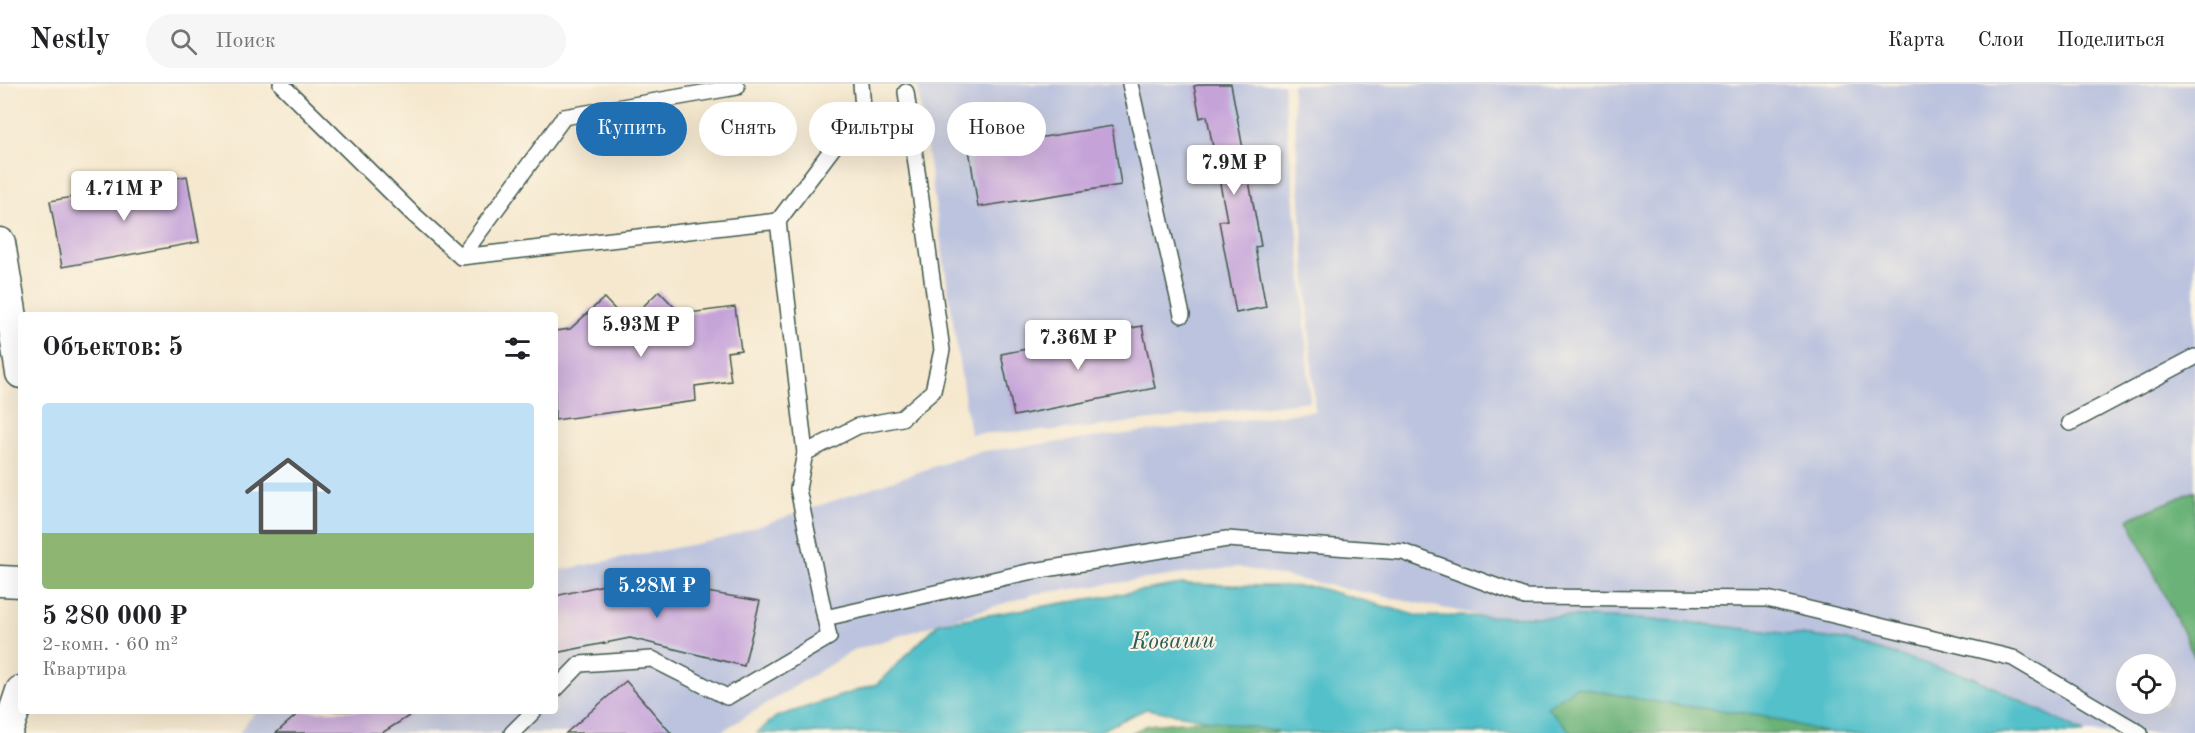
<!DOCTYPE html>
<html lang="ru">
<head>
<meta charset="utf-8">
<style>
	body { margin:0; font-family:"Old Standard TT",serif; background:#f6f6f6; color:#202124; height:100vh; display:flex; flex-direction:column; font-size:22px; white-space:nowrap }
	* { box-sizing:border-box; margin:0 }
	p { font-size:20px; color:#757577 }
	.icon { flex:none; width:33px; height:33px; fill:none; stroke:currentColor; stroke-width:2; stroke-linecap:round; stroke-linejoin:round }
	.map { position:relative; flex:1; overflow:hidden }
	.drawer { position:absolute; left:18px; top:228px; width:540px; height:402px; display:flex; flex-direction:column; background:#fff; border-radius:6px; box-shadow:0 6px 24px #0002 }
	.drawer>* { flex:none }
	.banner { position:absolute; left:576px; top:18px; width:570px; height:54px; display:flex; gap:12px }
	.controls { position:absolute; left:2116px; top:570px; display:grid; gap:12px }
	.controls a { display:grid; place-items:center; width:60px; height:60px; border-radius:50%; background:#fff; box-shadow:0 6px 24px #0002; font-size:30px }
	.price { position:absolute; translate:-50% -51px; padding:0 14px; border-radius:6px; background:#fff; color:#222; font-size:20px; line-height:39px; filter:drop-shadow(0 2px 3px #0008) }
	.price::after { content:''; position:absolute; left:50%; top:36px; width:18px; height:14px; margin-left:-9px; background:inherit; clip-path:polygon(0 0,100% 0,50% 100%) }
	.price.current { background:#1f6fb2; color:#fff }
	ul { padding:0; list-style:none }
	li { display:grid; align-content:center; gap:12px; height:318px; padding:0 24px }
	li+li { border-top:2px solid #e0e0e0 }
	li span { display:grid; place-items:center; height:186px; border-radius:6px; color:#555 }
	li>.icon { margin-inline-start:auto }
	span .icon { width:108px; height:108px; fill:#fffc; stroke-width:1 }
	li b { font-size:26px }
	h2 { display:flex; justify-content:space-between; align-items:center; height:72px; padding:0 24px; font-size:26px }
	.chip { padding:0 21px; border-radius:27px; background:#fff; box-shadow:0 6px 24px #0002; font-size:21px; line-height:54px }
	.chip.current { background:#1f6fb2; color:#fff }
	header { display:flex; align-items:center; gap:36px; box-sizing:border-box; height:84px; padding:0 30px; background:#fff; border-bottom:2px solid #e0e0e0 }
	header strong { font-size:28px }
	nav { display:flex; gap:33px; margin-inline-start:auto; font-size:21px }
	.search { width:420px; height:54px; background:#f6f6f6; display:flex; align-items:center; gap:15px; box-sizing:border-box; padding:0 21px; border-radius:33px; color:#757577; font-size:22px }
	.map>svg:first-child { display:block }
	.industrial { fill:#bcc3de; fill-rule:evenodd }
	.forest { fill:#6ab278; stroke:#447856; stroke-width:1.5 }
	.water { fill:#52c0ca; stroke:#387e7f; stroke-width:1.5 }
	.building { fill:#c5a3d9 }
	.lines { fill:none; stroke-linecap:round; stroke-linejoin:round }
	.service-casing { stroke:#3f574b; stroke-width:18 }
	.minor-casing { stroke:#3f574b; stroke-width:33 }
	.service { stroke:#fff; stroke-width:15 }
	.minor { stroke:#fff; stroke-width:30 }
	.labels { text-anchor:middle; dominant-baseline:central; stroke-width:4.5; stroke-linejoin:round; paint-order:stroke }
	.water-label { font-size:24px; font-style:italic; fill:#2c5e5a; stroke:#fcf5e5 }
</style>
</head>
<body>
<header>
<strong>Nestly</strong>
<div class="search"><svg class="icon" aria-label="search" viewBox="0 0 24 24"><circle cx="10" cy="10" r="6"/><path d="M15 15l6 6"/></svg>Поиск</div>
<nav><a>Карта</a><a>Слои</a><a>Поделиться</a></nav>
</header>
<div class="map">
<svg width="2195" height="649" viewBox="0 0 2195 649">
	<rect width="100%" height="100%" fill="#fcf5e5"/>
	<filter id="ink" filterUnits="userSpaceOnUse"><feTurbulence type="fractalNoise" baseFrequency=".0167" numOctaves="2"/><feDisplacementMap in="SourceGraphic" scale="12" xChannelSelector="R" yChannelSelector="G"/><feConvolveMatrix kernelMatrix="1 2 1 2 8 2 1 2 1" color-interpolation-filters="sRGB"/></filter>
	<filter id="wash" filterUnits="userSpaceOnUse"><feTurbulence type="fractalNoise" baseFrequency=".008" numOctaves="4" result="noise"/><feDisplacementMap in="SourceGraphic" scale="24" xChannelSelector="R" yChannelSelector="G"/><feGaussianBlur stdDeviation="1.35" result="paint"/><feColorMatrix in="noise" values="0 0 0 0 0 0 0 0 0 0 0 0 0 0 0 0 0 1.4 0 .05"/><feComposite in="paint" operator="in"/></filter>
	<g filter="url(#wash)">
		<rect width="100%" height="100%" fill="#f5e8cf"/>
		<g class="industrial">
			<path d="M 917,0 L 1283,0 L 1302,192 L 1310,317 L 1077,345 L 970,350 Z"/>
			<path d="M 1292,0 L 2195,0 L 2195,416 L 2128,435 L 2195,574 L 2195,649 L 1964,649 L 1493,534 L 1237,483 L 1034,510 L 854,566 L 719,649 L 239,649 L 256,627 L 555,627 L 555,487 L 721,455 L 977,368 L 1315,327 ZM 2127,580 L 2166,580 L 2166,620 L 2127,620 Z"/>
		</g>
		<g class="forest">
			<path d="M 2195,407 L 2195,574 L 2128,435 Z"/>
			<path d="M 1576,603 L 1661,619 L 1761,631 L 1828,649 L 1571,649 L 1547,623 Z"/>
			<path d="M 1247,632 L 1278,649 L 1131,649 L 1148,641 Z"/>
		</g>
		<path class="water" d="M 1182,500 L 1315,503 L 1419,532 L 1582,533 L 1677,537 L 1844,556 L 1973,593 L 2085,649 L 1828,649 L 1761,631 L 1661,619 L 1576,603 L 1547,623 L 1572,649 L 1287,649 L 1146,625 L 1096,649 L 757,649 L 776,633 L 877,600 L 939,539 Z"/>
		<g id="blocks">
			<g class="building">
				<path d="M 1204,0 L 1231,0 L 1261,162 L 1255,163 L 1266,223 L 1236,229 L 1219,137 L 1227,136 L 1207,32 L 1200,34 L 1194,2 Z"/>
				<path d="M 1112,42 L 1121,101 L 978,123 L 969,65 Z"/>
				<path d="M 187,92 L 199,158 L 62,183 L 50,117 Z"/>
				<path d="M 659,207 L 681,230 L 735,223 L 741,266 L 727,268 L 731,297 L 695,302 L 696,317 L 555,336 L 555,247 L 570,245 L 604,214 L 627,238 Z"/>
				<path d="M 1142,242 L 1155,304 L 1014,332 L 1001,270 Z"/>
				<path d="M 630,495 L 760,517 L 744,582 L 630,554 L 555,569 L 555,512 Z"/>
				<path d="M 626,597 L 671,649 L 566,649 Z"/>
				<path d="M 301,627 L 417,627 L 382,649 L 276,649 Z"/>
			</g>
		</g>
	</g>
	<g filter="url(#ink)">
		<use href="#blocks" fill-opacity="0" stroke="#3f574b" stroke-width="1.5"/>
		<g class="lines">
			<g class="service-casing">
				<g id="service">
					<path d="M 281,0 L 412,129 L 461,173 L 778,137 L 805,369 L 798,405 L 829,553 L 727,613 L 652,575 L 580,580 L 555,606"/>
					<path d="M 1130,0 L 1182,231"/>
					<path d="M 778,137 L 863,24 L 861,0"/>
					<path d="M 461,173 L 564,33 L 737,3"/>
					<path d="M 2070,339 L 2195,273"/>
					<path d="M 805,369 L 858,342 L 902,334 L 933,307 L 942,266 L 906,8"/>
					<path d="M 825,534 L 1028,488 L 1227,455 L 1403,468 L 1525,513 L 1767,515 L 2013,574 L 2140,649"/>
					<path d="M 512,649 L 534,627"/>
				</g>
			</g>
			<g class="minor-casing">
				<g id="minor">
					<path d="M 0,159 L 21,289"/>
					<path d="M 0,497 L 21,498"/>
					<path d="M 7,649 L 21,607"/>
				</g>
			</g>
			<use href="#service" class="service"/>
			<use href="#minor" class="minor"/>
		</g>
	</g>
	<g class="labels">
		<g class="water-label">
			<text transform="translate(1173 558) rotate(-1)">Коваши</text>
		</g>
	</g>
</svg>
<div class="controls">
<a><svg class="icon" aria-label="locate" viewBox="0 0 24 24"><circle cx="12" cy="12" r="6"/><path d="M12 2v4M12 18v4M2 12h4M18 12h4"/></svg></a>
</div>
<b class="price" style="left:1234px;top:112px">7.9M ₽</b>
<b class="price" style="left:124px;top:138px">4.71M ₽</b>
<b class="price" style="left:641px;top:274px">5.93M ₽</b>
<b class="price" style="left:1078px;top:287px">7.36M ₽</b>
<b class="price current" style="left:657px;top:535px">5.28M ₽</b>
<div class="banner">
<a class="chip current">Купить</a>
<a class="chip">Снять</a>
<a class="chip">Фильтры</a>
<a class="chip">Новое</a>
</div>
<section class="drawer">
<h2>Объектов: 5<svg class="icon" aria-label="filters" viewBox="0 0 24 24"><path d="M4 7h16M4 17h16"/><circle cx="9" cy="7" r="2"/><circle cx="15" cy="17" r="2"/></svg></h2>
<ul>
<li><span style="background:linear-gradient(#bfe0f5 70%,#8fb573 0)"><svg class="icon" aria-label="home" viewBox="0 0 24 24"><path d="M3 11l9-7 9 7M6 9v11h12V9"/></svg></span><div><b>5 280 000 ₽</b><p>2-комн. · 60 m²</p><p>Квартира</p></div></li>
</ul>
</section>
</div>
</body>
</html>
